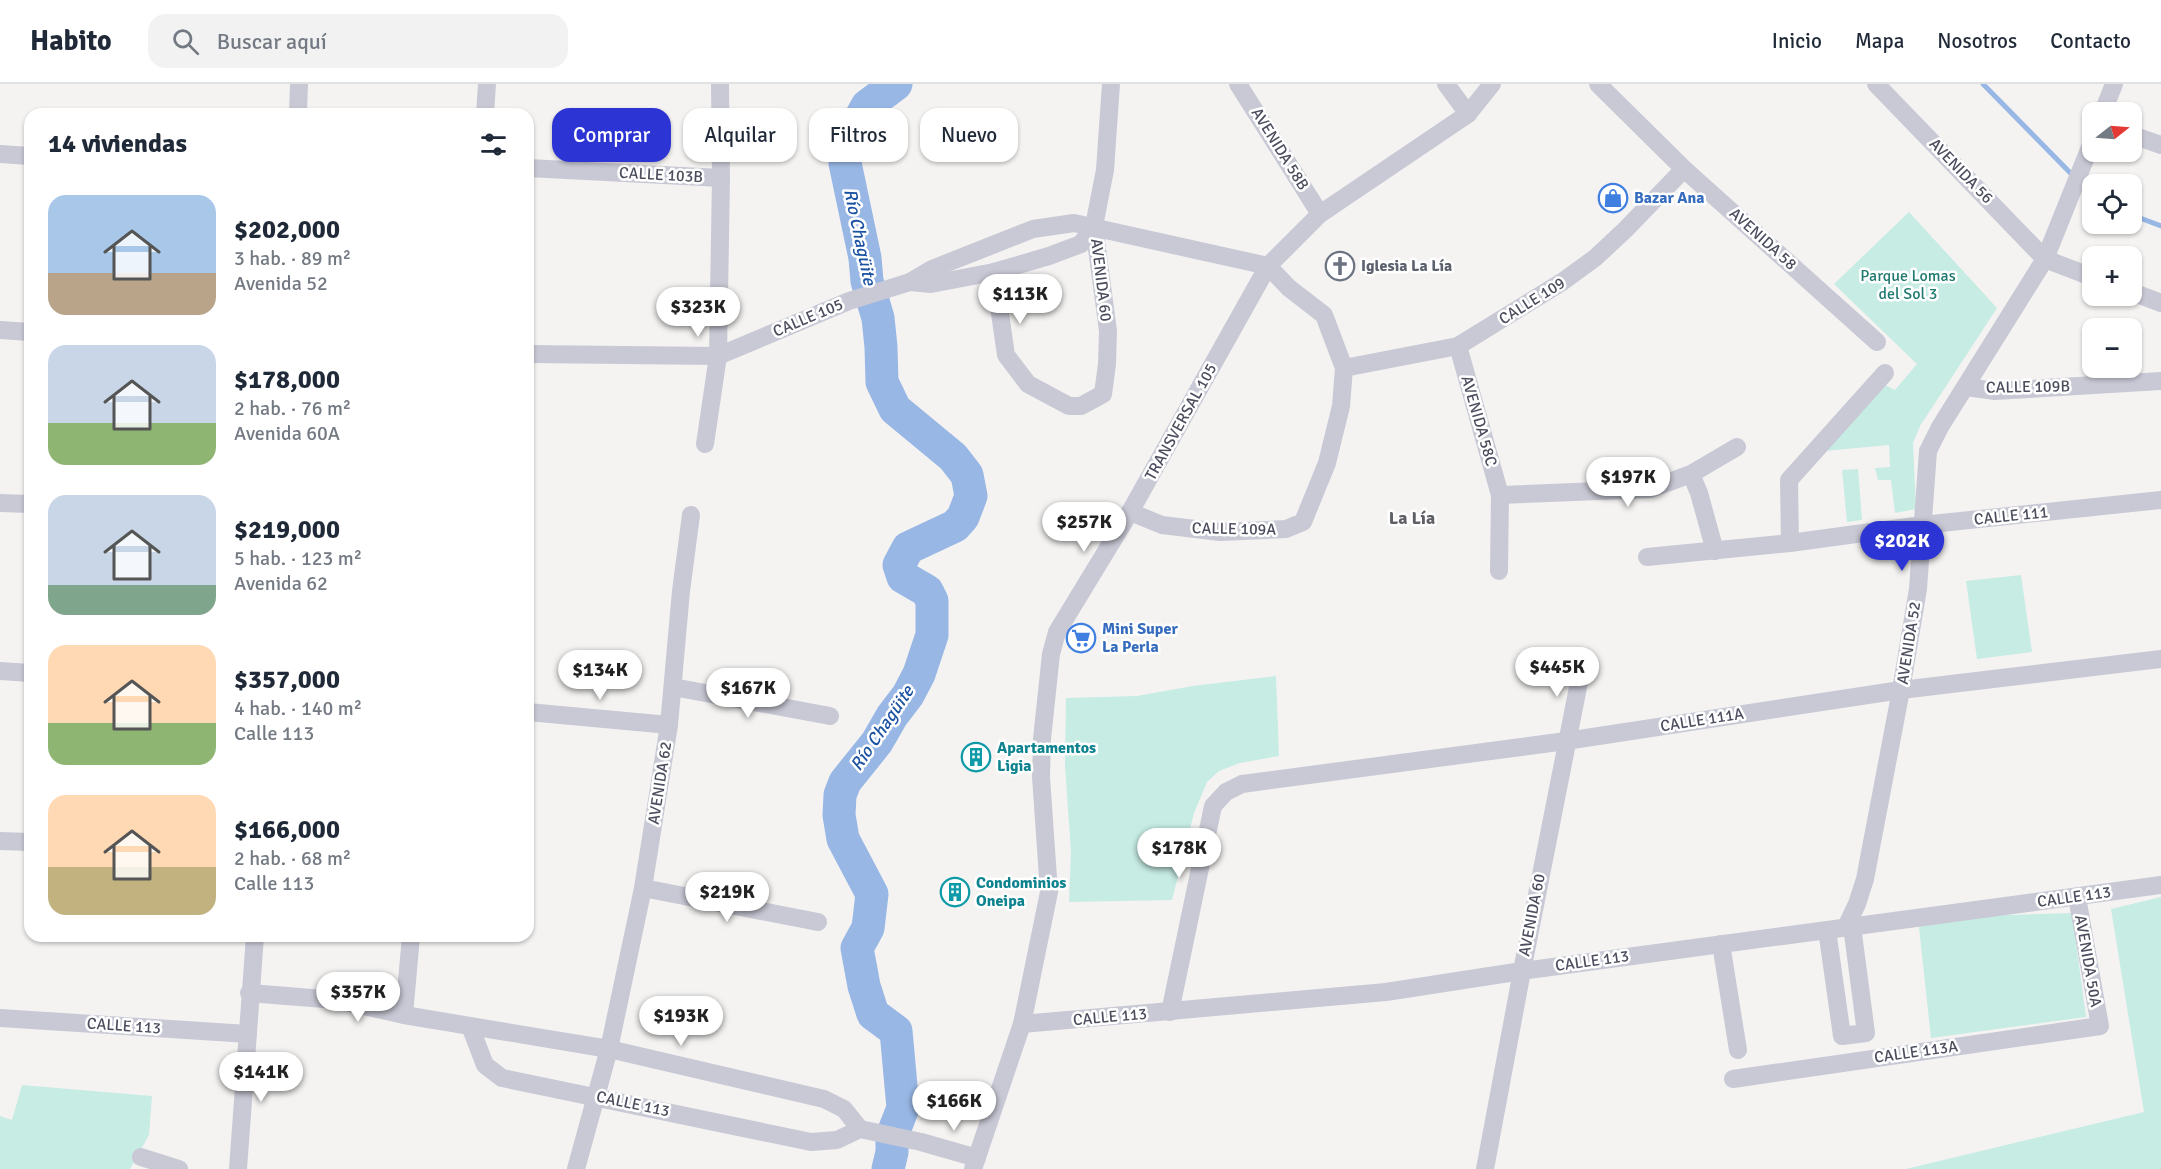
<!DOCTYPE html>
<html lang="es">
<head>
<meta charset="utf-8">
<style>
	body { margin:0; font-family:Signika,sans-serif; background:#f2f2f3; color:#1f2937; height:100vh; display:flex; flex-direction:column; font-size:22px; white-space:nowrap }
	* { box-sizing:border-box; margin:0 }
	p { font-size:20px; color:#747a83 }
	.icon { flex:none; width:33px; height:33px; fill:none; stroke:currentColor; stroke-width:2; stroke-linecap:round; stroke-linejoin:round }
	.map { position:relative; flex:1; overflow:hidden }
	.drawer { position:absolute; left:24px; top:24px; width:510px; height:834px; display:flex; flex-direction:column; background:#fff; border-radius:18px; box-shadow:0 2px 4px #0004 }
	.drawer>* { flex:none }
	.hud { position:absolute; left:552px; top:24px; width:570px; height:54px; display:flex; gap:12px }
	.needle { width:39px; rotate:73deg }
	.tools { position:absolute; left:2082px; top:18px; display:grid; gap:12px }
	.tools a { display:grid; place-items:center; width:60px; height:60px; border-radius:12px; background:#fff; box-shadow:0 2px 4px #0004; font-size:30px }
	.price { position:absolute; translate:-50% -51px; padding:0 14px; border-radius:21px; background:#fff; color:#222; font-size:20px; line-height:39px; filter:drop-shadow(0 2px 3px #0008) }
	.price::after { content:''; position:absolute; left:50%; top:36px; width:18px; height:14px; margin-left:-9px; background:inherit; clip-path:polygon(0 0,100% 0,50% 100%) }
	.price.selected { background:#2c35d4; color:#fff }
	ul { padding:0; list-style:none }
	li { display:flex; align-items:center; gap:18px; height:150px; padding:0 24px }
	li span { display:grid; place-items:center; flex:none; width:168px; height:120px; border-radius:18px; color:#555 }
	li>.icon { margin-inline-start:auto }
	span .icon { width:72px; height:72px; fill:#fffc; stroke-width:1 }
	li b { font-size:26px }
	h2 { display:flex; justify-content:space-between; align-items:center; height:72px; padding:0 24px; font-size:26px }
	.tag { padding:0 21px; border-radius:18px; background:#fff; box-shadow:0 2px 4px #0004; font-size:21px; line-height:54px }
	.tag.selected { background:#2c35d4; color:#fff }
	header { display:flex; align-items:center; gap:36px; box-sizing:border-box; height:84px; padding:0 30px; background:#fff; border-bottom:2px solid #e0e1e3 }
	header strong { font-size:28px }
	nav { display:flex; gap:33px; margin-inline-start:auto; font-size:21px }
	.search { width:420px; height:54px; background:#f2f2f3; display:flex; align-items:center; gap:15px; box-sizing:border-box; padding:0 21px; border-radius:18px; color:#747a83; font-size:22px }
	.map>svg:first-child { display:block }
	.green { fill:#c6ece4 }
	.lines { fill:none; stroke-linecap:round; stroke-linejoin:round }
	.stream { stroke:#98b7e5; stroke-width:5 }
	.river { stroke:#98b7e5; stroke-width:33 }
	.street { stroke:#c8c9d5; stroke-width:18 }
	.labels { text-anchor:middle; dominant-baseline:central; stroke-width:5; stroke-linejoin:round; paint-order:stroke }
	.street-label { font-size:16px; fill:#4c4e5e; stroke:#fff }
	.shop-label { font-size:16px; font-weight:bold; fill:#366cbe; stroke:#fff; text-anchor:start }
	.worship-label { font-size:16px; font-weight:bold; fill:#5b616d; stroke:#fff; text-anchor:start }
	.park-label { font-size:16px; fill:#217a70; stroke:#fff }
	.culture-label { font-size:16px; font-weight:bold; fill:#0d838f; stroke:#fff; text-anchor:start }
	.water-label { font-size:18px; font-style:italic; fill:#1b52a2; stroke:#fff }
	.neighbourhood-label { font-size:18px; font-weight:bold; fill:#5f6066; stroke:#fff }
</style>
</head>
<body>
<header>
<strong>Habito</strong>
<div class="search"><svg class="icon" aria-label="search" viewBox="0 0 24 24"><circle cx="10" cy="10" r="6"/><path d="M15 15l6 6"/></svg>Buscar aquí</div>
<nav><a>Inicio</a><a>Mapa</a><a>Nosotros</a><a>Contacto</a></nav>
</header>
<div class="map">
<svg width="2161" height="1085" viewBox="0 0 2161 1085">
	<rect width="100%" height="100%" fill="#f4f3f2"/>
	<g class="green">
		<path d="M 1909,128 L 1997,224 L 1920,342 L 1913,359 L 1916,425 L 1895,429 L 1891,396 L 1878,396 L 1875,384 L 1890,383 L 1889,361 L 1824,367 L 1885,301 L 1895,306 L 1917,280 L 1834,200 Z"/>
		<path d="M 1858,385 L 1862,436 L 1847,438 L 1842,386 Z"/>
		<path d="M 2021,491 L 2032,568 L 1977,575 L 1966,497 Z"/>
		<path d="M 1276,592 L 1279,672 L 1240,679 L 1219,687 L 1207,698 L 1194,729 L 1172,816 L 1069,818 L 1071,768 L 1065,681 L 1066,614 L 1137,612 L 1193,602 Z"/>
		<path d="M 2161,813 L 2161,1085 L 1906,1085 L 2144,1028 L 2111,825 Z"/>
		<path d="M 2072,829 L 2086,933 L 1931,954 L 1918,834 Z"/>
		<path d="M 22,1001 L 152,1012 L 149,1051 L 130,1085 L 0,1085 L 0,1032 L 12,1036 Z"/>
	</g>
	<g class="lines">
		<g class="stream">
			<path d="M 1983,0 L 2092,111"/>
			<path d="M 2132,131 L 2161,142"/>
		</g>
		<path class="river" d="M 888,1085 L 892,1068 L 892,1052 L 903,1024 L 896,947 L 873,930 L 864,902 L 857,864 L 868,844 L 872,810 L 843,755 L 839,731 L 840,711 L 845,698 L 877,658 L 892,632 L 908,611 L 919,590 L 932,551 L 932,517 L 927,507 L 903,493 L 899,481 L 908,464 L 955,442 L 963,433 L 971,412 L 967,391 L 953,373 L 895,325 L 882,298 L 881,263 L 878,234 L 867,197 L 865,174 L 845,79 L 849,55 L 867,22 L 896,0"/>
		<g class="street">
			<path d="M 1238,0 L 1320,130"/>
			<path d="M 1446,0 L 1468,30"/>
			<path d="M 1598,0 L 1684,85 L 1877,258"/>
			<path d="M 1876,0 L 2045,175 L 2092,193"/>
			<path d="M 2103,28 L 2114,0"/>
			<path d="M 298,30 L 299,0"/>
			<path d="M 485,30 L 487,0"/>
			<path d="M 2132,51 L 2161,61"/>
			<path d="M 0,70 L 30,72"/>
			<path d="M 528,84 L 721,94"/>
			<path d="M 994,188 L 1006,271 L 1028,300 L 1069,322 L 1081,322 L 1103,310 L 1107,280 L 1108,247 L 1094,142 L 1105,86 L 1111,0"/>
			<path d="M 910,198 L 931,200 L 994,188 L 1049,172 L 1081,160 L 1094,142"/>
			<path d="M 2132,208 L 2161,219"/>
			<path d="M 0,246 L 30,248"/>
			<path d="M 1458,262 L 1500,411 L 1499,487"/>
			<path d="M 528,270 L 718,272 L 849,217 L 910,198 L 932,185 L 1033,145 L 1074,139 L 1268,182 L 1289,204 L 1324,231 L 1344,284 L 1341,322 L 1327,379 L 1303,438 L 1286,445 L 1220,448 L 1162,441 L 1130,428"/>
			<path d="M 1344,284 L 1458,262 L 1562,198 L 1595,174 L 1626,145 L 1684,85"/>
			<path d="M 1967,303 L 1995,307 L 2161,297"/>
			<path d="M 705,360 L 718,272 L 721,94 L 720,0"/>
			<path d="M 1691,390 L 1699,409 L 1715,467"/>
			<path d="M 1500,411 L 1650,405 L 1691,390 L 1737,363"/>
			<path d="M 0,419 L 30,420"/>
			<path d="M 1790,459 L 1789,396 L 1885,289"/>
			<path d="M 1647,473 L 1790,459 L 1922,441 L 2161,416"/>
			<path d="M 0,587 L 30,589"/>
			<path d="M 673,603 L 830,632"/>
			<path d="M 528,628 L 669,641"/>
			<path d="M 0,757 L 30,758"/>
			<path d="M 643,804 L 818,838"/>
			<path d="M 1846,843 L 1857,820 L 1865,795 L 1901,606 L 1918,505 L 1928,367 L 1940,343 L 2045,175 L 2092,58"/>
			<path d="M 1827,846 L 1842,952 L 1866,949 L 1852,842"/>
			<path d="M 1721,860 L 1738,966"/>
			<path d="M 249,909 L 337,916 L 404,931 L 609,965 L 824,1015 L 844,1025 L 860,1045"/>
			<path d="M 1170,928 L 1213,722 L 1226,708 L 1242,700 L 1566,657 L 1901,606 L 2161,575"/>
			<path d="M 404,931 L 411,852"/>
			<path d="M 0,934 L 248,950"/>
			<path d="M 1022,940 L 1386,908 L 1522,887 L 2161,801"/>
			<path d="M 470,942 L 485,981 L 502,994 L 811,1058 L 837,1056 L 860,1045 L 921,1058 L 977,1074"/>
			<path d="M 1733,995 L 2100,942 L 2077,813"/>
			<path d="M 141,1073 L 179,1085"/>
			<path d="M 238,1085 L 255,852"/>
			<path d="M 576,1085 L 609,965 L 643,804 L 669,641 L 681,507 L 691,431"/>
			<path d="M 973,1085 L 1022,940 L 1049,808 L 1041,693 L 1042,655 L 1051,570 L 1057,548 L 1130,428 L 1268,182 L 1320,130 L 1468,30 L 1492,0"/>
			<path d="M 1485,1085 L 1522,887 L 1583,578"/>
		</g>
	</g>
	<defs>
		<g id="shop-ring" transform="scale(1.5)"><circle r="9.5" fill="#fff" stroke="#3f7fe0" stroke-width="1.5"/><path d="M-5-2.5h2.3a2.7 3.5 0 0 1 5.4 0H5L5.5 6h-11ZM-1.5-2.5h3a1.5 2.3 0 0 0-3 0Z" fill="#3f7fe0"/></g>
		<g id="church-ring" transform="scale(1.5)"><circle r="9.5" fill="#fff" stroke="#6b7280" stroke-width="1.5"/><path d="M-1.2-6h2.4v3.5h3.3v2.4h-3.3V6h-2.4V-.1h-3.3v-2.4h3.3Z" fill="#6b7280"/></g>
		<g id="supermarket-ring" transform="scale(1.5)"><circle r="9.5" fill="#fff" stroke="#3f7fe0" stroke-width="1.5"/><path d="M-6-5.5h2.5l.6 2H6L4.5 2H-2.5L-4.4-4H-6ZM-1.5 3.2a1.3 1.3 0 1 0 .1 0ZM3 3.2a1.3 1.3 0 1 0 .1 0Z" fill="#3f7fe0"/></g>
		<g id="building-ring" transform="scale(1.5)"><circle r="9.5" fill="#fff" stroke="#0f9aa8" stroke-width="1.5"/><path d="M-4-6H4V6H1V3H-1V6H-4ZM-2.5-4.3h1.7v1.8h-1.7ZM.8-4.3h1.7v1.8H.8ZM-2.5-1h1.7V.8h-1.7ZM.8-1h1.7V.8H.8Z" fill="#0f9aa8"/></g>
	</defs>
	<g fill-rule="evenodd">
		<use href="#shop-ring" x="1613" y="114"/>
		<use href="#church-ring" x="1340" y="182"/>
		<use href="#supermarket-ring" x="1081" y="554"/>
		<use href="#building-ring" x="976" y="673"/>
		<use href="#building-ring" x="955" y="808"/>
	</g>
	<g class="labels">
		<g class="street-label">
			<text transform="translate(1280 65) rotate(58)">AVENIDA 58B</text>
			<text transform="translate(1961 87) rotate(46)">AVENIDA 56</text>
			<text transform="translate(661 91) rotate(3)">CALLE 103B</text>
			<text transform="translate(1763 155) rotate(42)">AVENIDA 58</text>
			<text transform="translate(1101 196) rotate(83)">AVENIDA 60</text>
			<text transform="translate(1532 217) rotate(-32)">CALLE 109</text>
			<text transform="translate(808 234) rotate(-23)">CALLE 105</text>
			<text transform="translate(2028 303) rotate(-1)">CALLE 109B</text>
			<text transform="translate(1479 337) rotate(74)">AVENIDA 58C</text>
			<text transform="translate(1181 338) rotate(-61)">TRANSVERSAL 105</text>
			<text transform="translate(2011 432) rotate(-6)">CALLE 111</text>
			<text transform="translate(1234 445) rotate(1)">CALLE 109A</text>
			<text transform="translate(1909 559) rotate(-81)">AVENIDA 52</text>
			<text transform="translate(1702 636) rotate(-9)">CALLE 111A</text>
			<text transform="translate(660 699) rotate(-81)">AVENIDA 62</text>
			<text transform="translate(2074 813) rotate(-8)">CALLE 113</text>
			<text transform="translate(1532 831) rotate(-79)">AVENIDA 60</text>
			<text transform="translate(1592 877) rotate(-8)">CALLE 113</text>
			<text transform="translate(2088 877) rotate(80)">AVENIDA 50A</text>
			<text transform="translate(1110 933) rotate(-5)">CALLE 113</text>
			<text transform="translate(124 942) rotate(4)">CALLE 113</text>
			<text transform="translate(1916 968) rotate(-8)">CALLE 113A</text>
			<text transform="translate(633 1020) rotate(12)">CALLE 113</text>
		</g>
		<g class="shop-label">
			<text x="1634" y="114">Bazar Ana</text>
			<text x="1102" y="545">Mini Super<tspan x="1102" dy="18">La Perla</tspan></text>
		</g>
		<g class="worship-label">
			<text x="1361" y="182">Iglesia La Lía</text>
		</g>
		<g class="park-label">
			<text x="1908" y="192">Parque Lomas<tspan x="1908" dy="18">del Sol 3</tspan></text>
		</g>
		<g class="culture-label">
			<text x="997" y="664">Apartamentos<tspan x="997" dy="18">Ligia</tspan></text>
			<text x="976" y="799">Condominios<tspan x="976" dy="18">Oneipa</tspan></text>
		</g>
		<g class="water-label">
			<text transform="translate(860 153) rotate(78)">Río Chagüite</text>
			<text transform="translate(882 644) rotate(-56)">Río Chagüite</text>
		</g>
		<g class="neighbourhood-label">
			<text x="1412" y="434">La Lía</text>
		</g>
	</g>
</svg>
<div class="tools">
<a><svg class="needle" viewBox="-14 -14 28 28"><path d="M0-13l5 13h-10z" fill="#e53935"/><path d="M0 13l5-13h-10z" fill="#747a83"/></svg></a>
<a><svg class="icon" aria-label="locate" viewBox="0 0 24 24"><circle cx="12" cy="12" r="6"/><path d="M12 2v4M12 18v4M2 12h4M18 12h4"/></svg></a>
<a>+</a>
<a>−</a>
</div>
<b class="price" style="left:1020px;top:241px">$113K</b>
<b class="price" style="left:698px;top:254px">$323K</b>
<b class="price" style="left:1628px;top:424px">$197K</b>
<b class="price" style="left:1084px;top:469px">$257K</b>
<b class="price selected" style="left:1902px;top:488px">$202K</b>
<b class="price" style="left:1557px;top:614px">$445K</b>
<b class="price" style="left:600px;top:617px">$134K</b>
<b class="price" style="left:748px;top:635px">$167K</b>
<b class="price" style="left:1179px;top:795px">$178K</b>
<b class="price" style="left:727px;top:839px">$219K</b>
<b class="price" style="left:358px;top:939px">$357K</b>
<b class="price" style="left:681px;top:963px">$193K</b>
<b class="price" style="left:261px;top:1019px">$141K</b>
<b class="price" style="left:954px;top:1048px">$166K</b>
<div class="hud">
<a class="tag selected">Comprar</a>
<a class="tag">Alquilar</a>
<a class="tag">Filtros</a>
<a class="tag">Nuevo</a>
</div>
<section class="drawer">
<h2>14 viviendas<svg class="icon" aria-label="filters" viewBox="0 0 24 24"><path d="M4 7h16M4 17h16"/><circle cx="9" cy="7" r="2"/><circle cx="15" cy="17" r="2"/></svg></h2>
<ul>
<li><span style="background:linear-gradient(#a9c7e8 65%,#b9a48a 0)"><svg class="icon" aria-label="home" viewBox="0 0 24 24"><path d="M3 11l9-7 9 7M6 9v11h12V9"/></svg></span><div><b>$202,000</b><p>3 hab. · 89 m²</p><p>Avenida 52</p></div></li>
<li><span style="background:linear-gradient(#c9d6e8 65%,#8fb573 0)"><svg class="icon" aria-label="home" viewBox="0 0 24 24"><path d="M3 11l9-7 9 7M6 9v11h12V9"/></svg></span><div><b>$178,000</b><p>2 hab. · 76 m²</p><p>Avenida 60A</p></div></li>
<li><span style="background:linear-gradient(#c9d6e8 75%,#7fa58c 0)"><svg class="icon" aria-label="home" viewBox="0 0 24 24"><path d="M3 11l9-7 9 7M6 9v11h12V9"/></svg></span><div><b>$219,000</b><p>5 hab. · 123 m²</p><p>Avenida 62</p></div></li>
<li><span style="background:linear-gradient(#ffd9b3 65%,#8fb573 0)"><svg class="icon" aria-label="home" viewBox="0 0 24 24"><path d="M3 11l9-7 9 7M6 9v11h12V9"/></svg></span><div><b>$357,000</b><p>4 hab. · 140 m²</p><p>Calle 113</p></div></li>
<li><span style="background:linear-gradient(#ffd9b3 60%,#c2b280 0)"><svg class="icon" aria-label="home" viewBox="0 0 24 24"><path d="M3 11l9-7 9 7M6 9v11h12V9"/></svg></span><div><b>$166,000</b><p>2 hab. · 68 m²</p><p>Calle 113</p></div></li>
</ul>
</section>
</div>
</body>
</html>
